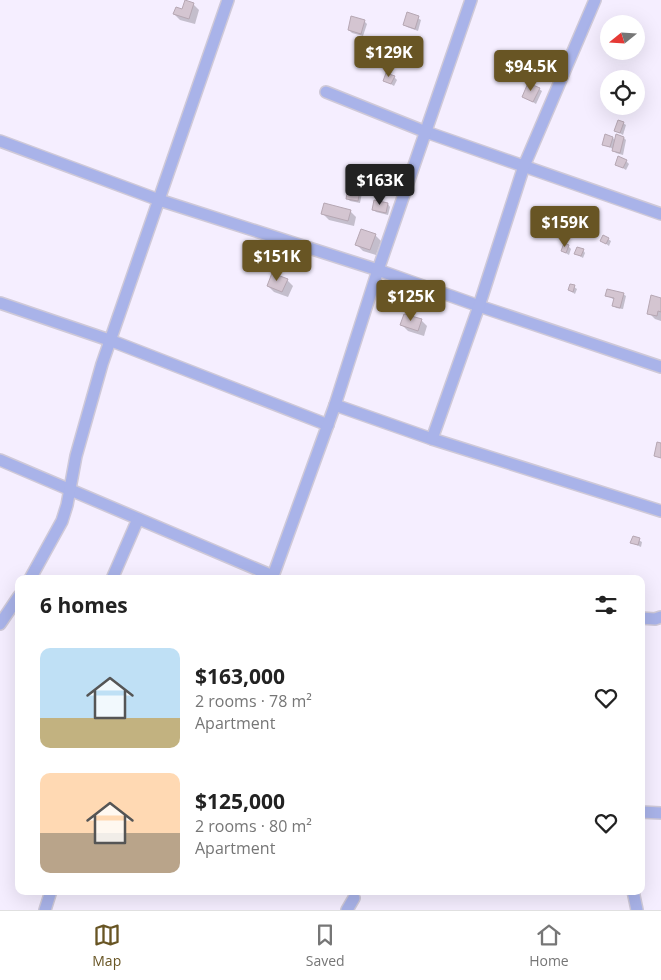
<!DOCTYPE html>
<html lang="en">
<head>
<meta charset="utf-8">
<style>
  :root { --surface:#fff; --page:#f6f6f6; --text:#222; --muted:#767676; --line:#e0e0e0; --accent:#685524 }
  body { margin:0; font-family:"Open Sans",sans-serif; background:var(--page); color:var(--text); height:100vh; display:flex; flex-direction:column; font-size:19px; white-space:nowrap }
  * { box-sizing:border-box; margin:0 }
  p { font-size:16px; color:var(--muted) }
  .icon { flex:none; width:28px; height:28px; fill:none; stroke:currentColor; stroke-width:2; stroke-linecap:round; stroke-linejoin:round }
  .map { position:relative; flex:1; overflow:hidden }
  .panel { position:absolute; left:15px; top:575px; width:630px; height:320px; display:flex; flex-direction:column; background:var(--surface); border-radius:10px; box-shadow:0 5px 20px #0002 }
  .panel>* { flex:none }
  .needle { width:32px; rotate:252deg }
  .controls { position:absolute; left:600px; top:15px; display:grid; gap:10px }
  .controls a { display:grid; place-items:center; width:45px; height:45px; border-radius:50%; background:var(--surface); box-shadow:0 5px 20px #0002; font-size:25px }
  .price { position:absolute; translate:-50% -42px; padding:0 11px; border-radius:5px; background:var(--accent); color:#fff; font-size:16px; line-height:32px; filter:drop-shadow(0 1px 2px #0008) }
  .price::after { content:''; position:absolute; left:50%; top:30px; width:15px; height:11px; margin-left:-8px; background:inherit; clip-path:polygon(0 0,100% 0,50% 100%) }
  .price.active { background:#222; color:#fff }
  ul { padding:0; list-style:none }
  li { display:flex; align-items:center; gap:15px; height:125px; padding:0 25px }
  li span { display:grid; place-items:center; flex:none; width:140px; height:100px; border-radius:10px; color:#555 }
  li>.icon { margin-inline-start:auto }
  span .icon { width:60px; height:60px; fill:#fffc; stroke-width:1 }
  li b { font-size:21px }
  h2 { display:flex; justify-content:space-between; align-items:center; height:60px; padding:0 25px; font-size:21px }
  .tabs { display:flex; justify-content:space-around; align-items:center; height:70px; border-top:1px solid var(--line); background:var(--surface); font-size:14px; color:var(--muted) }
  .tabs a { display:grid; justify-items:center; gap:2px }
  .tabs .active { color:var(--accent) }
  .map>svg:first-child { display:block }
  .shadow { fill:#0003 }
  .building { fill:#d4c5d1; stroke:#b6a7b3 }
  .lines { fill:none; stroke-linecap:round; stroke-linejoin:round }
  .street-casing { stroke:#cfc9d8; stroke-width:14 }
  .street { stroke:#a9b3e9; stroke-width:11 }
</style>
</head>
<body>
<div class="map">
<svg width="661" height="910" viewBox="0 0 661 910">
  <rect width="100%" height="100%" fill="#f5eeff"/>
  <!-- shadow -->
  <g class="shadow">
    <path d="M193 4 199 10 195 24 180 20 174 14Z"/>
    <path d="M408 13 421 20 418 31 407 27 404 24Z"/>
    <path d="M364 21 367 24 363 36 352 33 349 30Z"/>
    <path d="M394 77 397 80 394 86 384 80Z"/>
    <path d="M539 89 542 91 536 104 523 96Z"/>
    <path d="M623 123 626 125 623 135 616 131Z"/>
    <path d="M613 138 615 140 624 138 626 140 623 155 616 153 613 149 603 144Z"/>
    <path d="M626 161 629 164 626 170 616 164Z"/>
    <path d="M359 191 362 193 360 203 350 201 348 199Z"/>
    <path d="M388 204 390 207 388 215 376 212 374 210Z"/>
    <path d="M350 211 356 217 354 226 329 220 323 214Z"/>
    <path d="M375 235 381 241 376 255 363 251 357 245Z"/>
    <path d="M608 239 611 241 609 246 602 241Z"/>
    <path d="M568 246 571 249 569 255 562 251Z"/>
    <path d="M583 250 585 253 583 258 576 254Z"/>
    <path d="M287 280 293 286 288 297 274 292 268 286Z"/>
    <path d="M574 287 577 289 575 294 569 290Z"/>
    <path d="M623 294 626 296 623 309 616 308 614 305 615 300 607 296Z"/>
    <path d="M661 299V321L655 319 649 313Z"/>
    <path d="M421 320 427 326 424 336 408 331 402 325Z"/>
    <path d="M633 537 642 542 641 547 632 543Z"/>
  </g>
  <!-- building -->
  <g class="building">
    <path d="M185 0 194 3 189 19 173 14 176 7 182 9Z"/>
    <path d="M407 12 419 16 415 29 403 25Z"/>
    <path d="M351 16 365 20 361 34 348 30Z"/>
    <path d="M386 73 395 76 391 84 383 81Z"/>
    <path d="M528 83 540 88 533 102 522 97Z"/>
    <path d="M609 87V103L603 100Z"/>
    <path d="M618 120 624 122 620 133 614 131Z"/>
    <path d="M605 134 613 137 610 147 602 145Z"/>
    <path d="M616 134 624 137 620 153 612 151Z"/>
    <path d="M618 156 627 160 623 168 615 165Z"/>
    <path d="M348 188 360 190 358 201 346 199Z"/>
    <path d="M374 200 388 203 386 213 372 210Z"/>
    <path d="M324 203 351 210 348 221 321 214Z"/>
    <path d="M361 229 376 234 370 250 355 245Z"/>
    <path d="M603 235 609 238 606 244 600 241Z"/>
    <path d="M564 243 569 245 566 253 561 251Z"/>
    <path d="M577 247 584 249 581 256 574 254Z"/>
    <path d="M272 273 288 279 282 292 267 286Z"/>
    <path d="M570 284 575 285 573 292 568 290Z"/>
    <path d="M607 289 624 293 620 308 612 306 614 298 605 296Z"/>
    <path d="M651 295 661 298V312L658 311 657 316 647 314Z"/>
    <path d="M404 314 422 319 418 331 400 325Z"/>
    <path d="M657 442 661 443V458L654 456Z"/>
    <path d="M633 536 640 538 638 545 630 543Z"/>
  </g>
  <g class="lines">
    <!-- street casing -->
    <g class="street-casing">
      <g id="street">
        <path d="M326 92 426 132 661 214"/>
        <path d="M0 141 159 200 378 270 479 306 661 367"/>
        <path d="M0 303 112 341 328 425"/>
        <path d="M335 405 432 439 661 511"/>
        <path d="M432 439 479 306 524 166 595 0"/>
        <path d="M0 460 273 576 335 405 378 270 471 0"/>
        <path d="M30 579 62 521 67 505 76 456 102 364 228 0"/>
        <path d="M112 579 138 519"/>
        <path d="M641 618 655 619 661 617"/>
        <path d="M0 624 19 596"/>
        <path d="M641 812 661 813"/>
        <path d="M633 891 637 910"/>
        <path d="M45 910 51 891"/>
        <path d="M347 910 354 898"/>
      </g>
    </g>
    <!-- street -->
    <use href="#street" class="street"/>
  </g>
</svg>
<div class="controls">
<a><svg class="needle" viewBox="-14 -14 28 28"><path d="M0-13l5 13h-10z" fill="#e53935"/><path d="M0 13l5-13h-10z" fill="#767676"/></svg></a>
<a><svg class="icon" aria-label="locate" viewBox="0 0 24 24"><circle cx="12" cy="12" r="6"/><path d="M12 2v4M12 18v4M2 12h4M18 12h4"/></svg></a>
</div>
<b class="price" style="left:389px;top:78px">$129K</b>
<b class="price" style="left:531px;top:92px">$94.5K</b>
<b class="price active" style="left:380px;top:206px">$163K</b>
<b class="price" style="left:565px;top:248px">$159K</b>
<b class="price" style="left:277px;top:282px">$151K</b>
<b class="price" style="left:411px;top:322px">$125K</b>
<section class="panel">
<h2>6 homes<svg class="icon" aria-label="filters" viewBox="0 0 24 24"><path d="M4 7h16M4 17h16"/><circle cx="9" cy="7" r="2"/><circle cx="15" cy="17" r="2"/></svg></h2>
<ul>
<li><span style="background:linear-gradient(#bfe0f5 70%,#c2b280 0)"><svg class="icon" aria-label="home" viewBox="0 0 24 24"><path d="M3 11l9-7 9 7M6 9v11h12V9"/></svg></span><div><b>$163,000</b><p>2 rooms · 78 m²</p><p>Apartment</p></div><svg class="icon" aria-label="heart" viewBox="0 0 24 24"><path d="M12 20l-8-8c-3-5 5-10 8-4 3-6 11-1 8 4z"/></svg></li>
<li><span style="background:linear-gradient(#ffd9b3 60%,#b9a48a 0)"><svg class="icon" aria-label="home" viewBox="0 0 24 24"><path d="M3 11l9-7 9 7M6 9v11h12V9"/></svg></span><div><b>$125,000</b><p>2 rooms · 80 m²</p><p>Apartment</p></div><svg class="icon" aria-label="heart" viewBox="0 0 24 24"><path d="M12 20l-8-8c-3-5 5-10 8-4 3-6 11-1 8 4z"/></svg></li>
</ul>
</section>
</div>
<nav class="tabs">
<a class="active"><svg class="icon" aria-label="map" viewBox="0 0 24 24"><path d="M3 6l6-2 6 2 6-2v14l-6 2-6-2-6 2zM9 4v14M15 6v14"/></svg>Map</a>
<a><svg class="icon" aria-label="saved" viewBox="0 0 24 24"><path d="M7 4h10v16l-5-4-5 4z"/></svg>Saved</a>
<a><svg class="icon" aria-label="home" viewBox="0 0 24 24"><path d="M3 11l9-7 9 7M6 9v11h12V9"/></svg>Home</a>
</nav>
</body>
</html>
